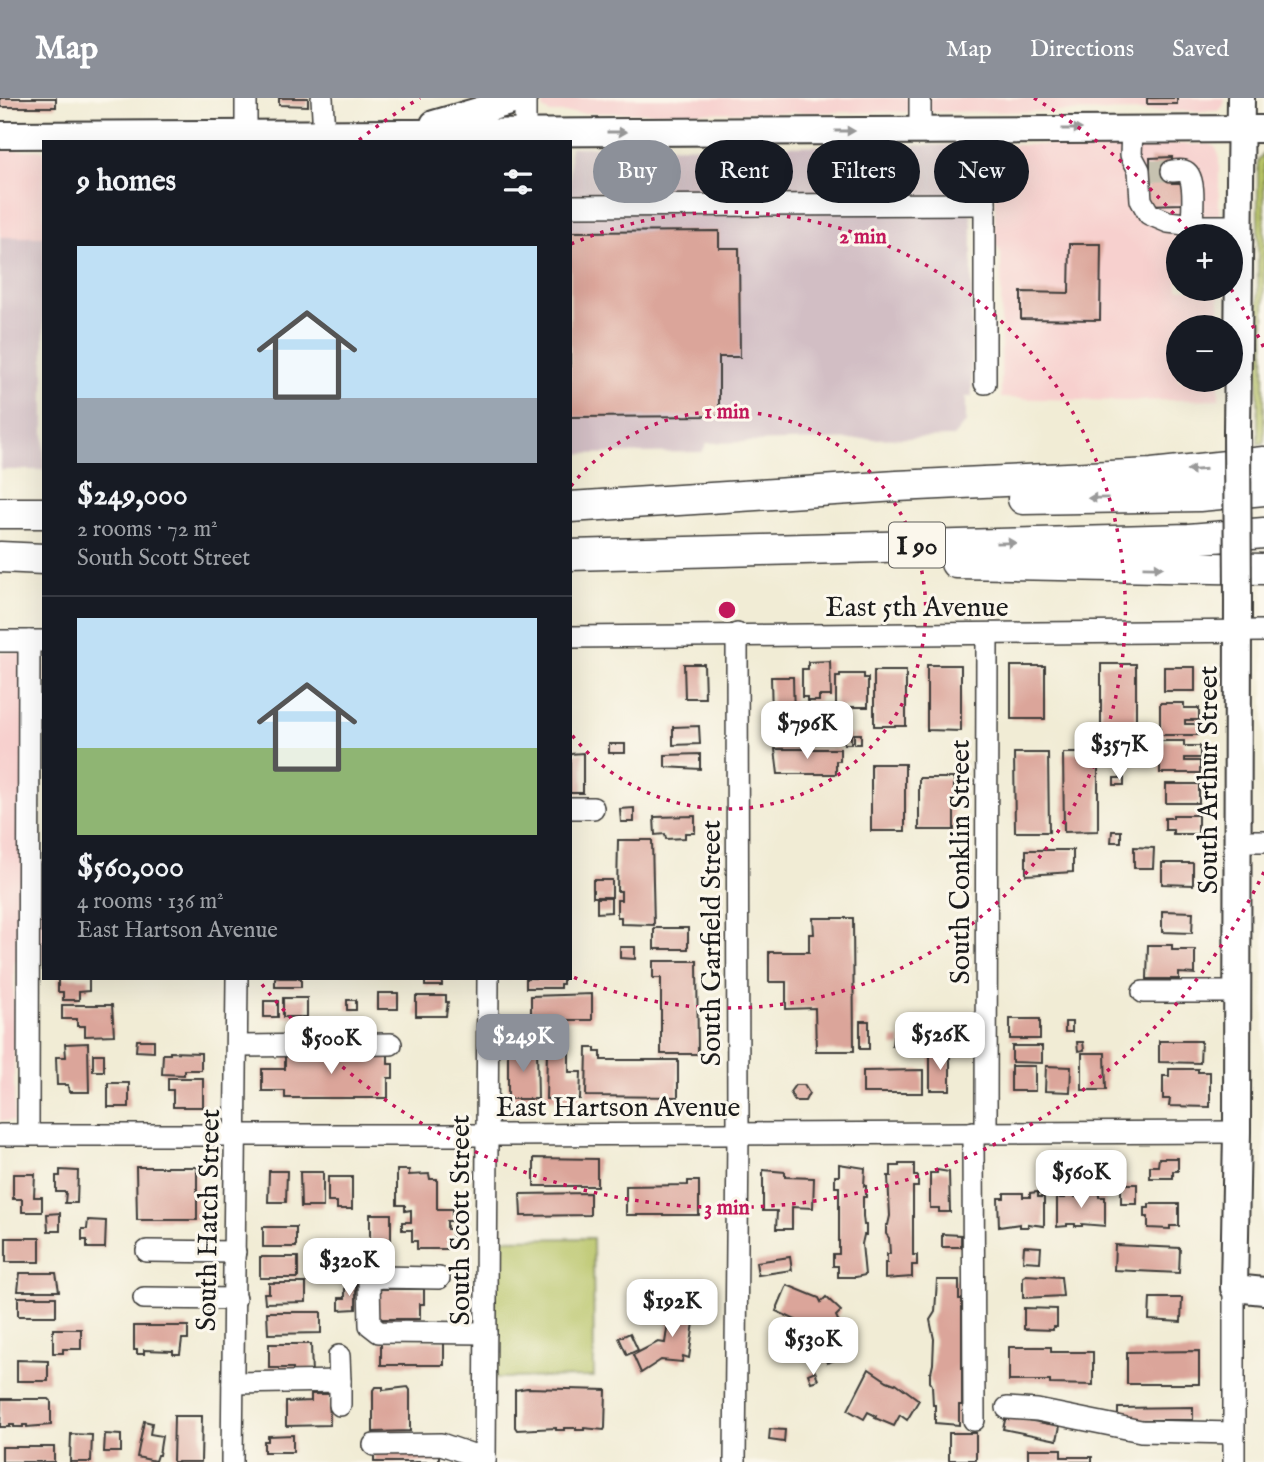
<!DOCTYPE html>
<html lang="en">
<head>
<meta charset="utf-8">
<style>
  :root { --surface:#171b24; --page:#242831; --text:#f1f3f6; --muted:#9ea1a6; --line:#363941; --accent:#8c9099 }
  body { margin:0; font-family:"IM FELL English",serif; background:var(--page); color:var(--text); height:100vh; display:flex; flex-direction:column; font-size:26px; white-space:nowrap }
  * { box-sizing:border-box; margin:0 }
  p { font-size:23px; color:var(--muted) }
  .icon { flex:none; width:38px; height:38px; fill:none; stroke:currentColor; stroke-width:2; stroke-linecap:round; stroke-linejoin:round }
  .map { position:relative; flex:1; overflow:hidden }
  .drawer { position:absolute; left:42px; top:42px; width:530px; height:840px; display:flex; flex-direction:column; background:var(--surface); border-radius:0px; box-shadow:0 7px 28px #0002 }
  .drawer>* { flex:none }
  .guide { position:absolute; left:593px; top:42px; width:565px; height:63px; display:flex; gap:14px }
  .tools { position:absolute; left:1166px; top:126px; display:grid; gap:14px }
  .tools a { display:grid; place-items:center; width:77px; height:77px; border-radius:50%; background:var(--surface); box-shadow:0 7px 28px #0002; font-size:35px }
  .price { position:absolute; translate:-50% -60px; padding:0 16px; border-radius:14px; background:#fff; color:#222; font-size:23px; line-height:46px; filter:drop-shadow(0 2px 4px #0008) }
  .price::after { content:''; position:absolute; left:50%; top:42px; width:21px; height:16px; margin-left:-10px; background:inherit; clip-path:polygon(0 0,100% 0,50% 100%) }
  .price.active { background:var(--accent); color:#fff }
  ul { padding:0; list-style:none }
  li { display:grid; align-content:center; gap:14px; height:371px; padding:0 35px }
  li+li { border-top:2px solid var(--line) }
  li span { display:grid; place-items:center; height:217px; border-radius:0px; color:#555 }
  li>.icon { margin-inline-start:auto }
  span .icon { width:126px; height:126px; fill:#fffc; stroke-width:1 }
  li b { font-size:30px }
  h2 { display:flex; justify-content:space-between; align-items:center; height:84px; padding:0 35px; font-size:30px }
  .pill { padding:0 24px; border-radius:32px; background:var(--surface); box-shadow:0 7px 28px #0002; font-size:24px; line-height:63px }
  .pill.active { background:var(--accent); color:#fff }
  header { display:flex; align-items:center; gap:42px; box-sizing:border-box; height:98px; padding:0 35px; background:var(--accent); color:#fff }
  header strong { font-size:33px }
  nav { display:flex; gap:38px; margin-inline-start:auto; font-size:24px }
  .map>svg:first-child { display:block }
  .built { fill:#f7d0ce }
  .industrial { fill:#d2bec4 }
  .green { fill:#b6c264; stroke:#696f40; stroke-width:2 }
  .building { fill:#dba59a }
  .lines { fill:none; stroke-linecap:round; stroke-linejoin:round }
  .minor-tunnel { stroke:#c6c2b0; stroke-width:21; stroke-dasharray:21 10; stroke-linecap:butt }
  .minor-casing { stroke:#3c3b38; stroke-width:24 }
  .major-casing { stroke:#3c3b38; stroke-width:30 }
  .highway-casing { stroke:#3c3b38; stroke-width:33 }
  .minor { stroke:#fff; stroke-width:21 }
  .major { stroke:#fff; stroke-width:26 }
  .highway { stroke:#fff; stroke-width:30 }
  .major-bridge-casing { stroke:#3c3b38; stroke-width:30; stroke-linecap:butt }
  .major-bridge { stroke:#fff; stroke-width:26 }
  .oneway { fill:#999 }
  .ring { fill:none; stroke:#c2185b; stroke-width:3.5; stroke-dasharray:3.5 7 }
  .labels { text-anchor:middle; stroke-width:6; stroke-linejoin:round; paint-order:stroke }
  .shield { fill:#fbf7ec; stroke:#5f5e5a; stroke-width:2 }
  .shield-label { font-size:26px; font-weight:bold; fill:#1c1c1c }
  .street-label { font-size:28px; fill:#1c1c1c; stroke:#fbf7ec }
  .centre { fill:#c2185b; stroke:#fbf7ec; stroke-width:3.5 }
  .ring-label { font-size:21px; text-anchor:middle; font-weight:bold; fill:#c2185b; stroke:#fbf7ec; stroke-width:6; stroke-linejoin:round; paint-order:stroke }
</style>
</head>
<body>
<header>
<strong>Map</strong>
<nav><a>Map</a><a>Directions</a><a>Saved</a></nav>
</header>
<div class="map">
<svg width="1264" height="1364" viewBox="0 0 1264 1364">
  <rect width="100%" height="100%" fill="#fbf7ec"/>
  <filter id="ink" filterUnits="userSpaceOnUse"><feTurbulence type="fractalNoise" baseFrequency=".0143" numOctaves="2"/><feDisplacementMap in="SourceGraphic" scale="14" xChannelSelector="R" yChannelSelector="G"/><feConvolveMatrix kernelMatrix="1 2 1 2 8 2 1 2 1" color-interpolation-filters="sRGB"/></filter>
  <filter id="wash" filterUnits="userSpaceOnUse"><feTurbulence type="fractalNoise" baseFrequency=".00686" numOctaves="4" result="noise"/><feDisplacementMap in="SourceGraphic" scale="28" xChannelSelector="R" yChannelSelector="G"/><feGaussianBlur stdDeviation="1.57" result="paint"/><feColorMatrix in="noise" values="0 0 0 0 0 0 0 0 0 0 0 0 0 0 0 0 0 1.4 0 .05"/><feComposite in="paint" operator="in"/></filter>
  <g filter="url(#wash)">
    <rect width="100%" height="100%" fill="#f1ecd5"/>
    <!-- built -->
    <g class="built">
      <path d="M548 0H1224V7L1219 13 550 15 543 11 544 2Z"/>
      <path d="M1210 46 1216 50 1219 57V138H1178V191H1219V229H1178V282H1219V301L1125 303 1001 300V154L995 146V47Z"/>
      <rect x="0" y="52" width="44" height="87"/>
      <path d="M0 554H44V636H38V786H44V863H14V1023H0Z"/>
    </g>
    <!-- industrial -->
    <g class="industrial">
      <path d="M957 47V53L962 57 968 68V101L972 126V299H966V324L953 339 707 345 702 354 571 356 570 49Z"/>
      <rect x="0" y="139" width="44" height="233"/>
    </g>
    <!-- green -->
    <g class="green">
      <path d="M1264 55V345L1258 346V62Z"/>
      <path d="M593 1140 594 1279 495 1280 494 1141Z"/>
    </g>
    <g id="blocks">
      <!-- building -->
      <g class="building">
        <rect x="0" y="0" width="56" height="9"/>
        <path d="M279 0H308V8L279 7Z"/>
        <rect x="1147" y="0" width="30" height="6"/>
        <path d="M1172 59V85H1182V106L1147 107V86H1151L1150 60Z"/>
        <path d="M719 133V150H739L740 259H719V318L570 319V134Z"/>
        <path d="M1070 146H1101L1100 222 1021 221V194L1069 195Z"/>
        <path d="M830 563 831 598H819V603H807V599H802V571H808V564Z"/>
        <path d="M684 566H704L705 600H685Z"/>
        <rect x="1101" y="566" width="35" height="66"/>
        <path d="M927 567H961V633L927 632Z"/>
        <rect x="1011" y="568" width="34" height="53"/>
        <rect x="1164" y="569" width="31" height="24"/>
        <rect x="874" y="573" width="32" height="55"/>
        <path d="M840 576H864V580H868V609H836V579H840Z"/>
        <path d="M771 579H793L794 619H772Z"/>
        <path d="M1160 605H1184V610H1199V622H1185V626H1199V637H1160Z"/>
        <rect x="774" y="622" width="9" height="8"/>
        <path d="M803 623H819V641L803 642Z"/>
        <path d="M699 628 700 646 673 647V629Z"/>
        <rect x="772" y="632" width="21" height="13"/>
        <path d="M844 636 851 637V646H844Z"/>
        <rect x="854" y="636" width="7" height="10"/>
        <path d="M1160 643H1184V648H1200V660H1185V663H1200V675H1160Z"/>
        <rect x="609" y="646" width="16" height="9"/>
        <path d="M775 651H840V663H836V676H778Z"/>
        <path d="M583 655V695H570V656Z"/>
        <path d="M1014 655H1048L1049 734H1015Z"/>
        <path d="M1063 655H1098V733L1064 734Z"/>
        <path d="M700 656V671L665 669V657Z"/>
        <rect x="871" y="666" width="34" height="67"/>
        <rect x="919" y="680" width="35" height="52"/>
        <rect x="1114" y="680" width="10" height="7"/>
        <rect x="1166" y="686" width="33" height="19"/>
        <path d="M634 710V724H621L620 711Z"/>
        <path d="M1173 717H1198V736H1173V732H1165V720H1173Z"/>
        <path d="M695 718V735H685V740L666 741 665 736 655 737 654 719Z"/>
        <path d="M1112 733H1121V744H1111Z"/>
        <path d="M618 742H652L654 827 621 826V819H617V802H621V793H617Z"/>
        <path d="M1134 749 1154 750 1153 770H1134Z"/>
        <path d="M1026 752H1073V774L1026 777Z"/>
        <path d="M1162 765H1193V787L1162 786Z"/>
        <rect x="593" y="782" width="19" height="17"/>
        <path d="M597 800H611V814L597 815Z"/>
        <path d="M1162 813 1193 814 1192 835 1162 834Z"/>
        <path d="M813 820H853L854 953H816L815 910 786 911V884H769V854H809V836H814Z"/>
        <rect x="654" y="830" width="34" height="21"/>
        <path d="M1148 847H1172V852H1195V876L1179 875V881H1147Z"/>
        <path d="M620 849H635V861L620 860Z"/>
        <path d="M653 863H697L698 956H661V880H653Z"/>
        <path d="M58 880H89V893L79 894V902H63V894H58Z"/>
        <rect x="275" y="880" width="26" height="9"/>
        <rect x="425" y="880" width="17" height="8"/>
        <path d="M526 880H563V886H560V890H526Z"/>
        <rect x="378" y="895" width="20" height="16"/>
        <path d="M592 896V922H531V898Z"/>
        <path d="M416 898H446V904H448L446 918H416Z"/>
        <rect x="283" y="900" width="24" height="19"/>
        <rect x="347" y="902" width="9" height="10"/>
        <rect x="264" y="903" width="14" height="16"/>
        <path d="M62 907H112L114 937 85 938V928H77V921H62Z"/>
        <rect x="1010" y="921" width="30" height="20"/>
        <rect x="860" y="923" width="9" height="28"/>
        <rect x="1065" y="924" width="7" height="10"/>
        <path d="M893 940 900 941V949L892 948Z"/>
        <path d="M137 942H154V954L136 953Z"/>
        <path d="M1159 943H1201L1200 965 1159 964Z"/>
        <path d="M1077 944H1083L1084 952 1078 953Z"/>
        <path d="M88 945 89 994H69L68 987H57L56 959H66L65 946Z"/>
        <path d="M1012 948H1042V965L1012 964Z"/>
        <path d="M508 950H537L538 1001H508Z"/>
        <path d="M587 950H595V954H601V962H678V999L586 998Z"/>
        <path d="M547 951H569V974H581L580 1001H546Z"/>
        <path d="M943 953H950V992H930V957H943Z"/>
        <path d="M170 954 201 955V972H184V977L162 976 163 956H170Z"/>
        <path d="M1082 955H1105L1106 992H1082Z"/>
        <rect x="93" y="956" width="11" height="17"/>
        <path d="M285 956H388V966H393V980H388V1000H285V993H262V971H285Z"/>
        <rect x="1011" y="968" width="24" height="25"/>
        <path d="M1046 968 1071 969 1070 994 1045 993Z"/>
        <path d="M1169 971H1198V974H1210V1009L1169 1008 1170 1001H1163V978H1169Z"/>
        <path d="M923 972V995H863V973Z"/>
        <path d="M168 980H203V1009H173V992H168Z"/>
        <rect x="108" y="985" width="21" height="24"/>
        <path d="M795 987H804L809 995 805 1003H795L790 994Z"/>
        <path d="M534 1060 597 1061V1088H534Z"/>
        <path d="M1159 1060H1178V1073H1173V1080H1150V1068H1158Z"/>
        <path d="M839 1066 865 1070 864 1088H866V1099H863V1118L864 1127H866V1137H864L862 1146 865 1177 856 1179H838V1168H833V1156H839V1089H835V1078H839Z"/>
        <path d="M899 1066H914V1078H918V1089H913V1157H917V1167H912V1179L885 1181V1165H887V1156H890L889 1140 886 1136V1127H888L890 1118 888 1078H891V1068H899Z"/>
        <path d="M136 1069H197V1122H137Z"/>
        <path d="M60 1072 78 1073 77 1105H65L66 1094H56V1078H60Z"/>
        <path d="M397 1072H409V1077L429 1076 430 1081H437V1111H452V1123H447V1131H452V1144H447V1151H417V1143H412V1132H402V1124H411V1112L405 1113V1107H397Z"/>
        <path d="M763 1072 785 1074V1079L814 1080 813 1110 792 1109V1131H776L777 1113H763Z"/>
        <path d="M937 1072 949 1074 950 1114H939V1110H930V1075H937Z"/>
        <path d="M269 1073H287L286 1104H268Z"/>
        <path d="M300 1074H323V1109H301Z"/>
        <path d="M13 1076H35L34 1099H42V1114H22V1101H13Z"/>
        <path d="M328 1079H352V1111H337V1104H328Z"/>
        <path d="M688 1083H699V1117H626V1088L688 1087Z"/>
        <rect x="1121" y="1086" width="16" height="20"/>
        <path d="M1038 1094V1099H1044V1128L1028 1126V1129H1020V1126L999 1129 998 1100H1004V1095H1023V1099H1030V1095Z"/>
        <path d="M1074 1094 1075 1099H1081V1094H1099V1099H1105V1128L1082 1126V1128H1075V1126H1067V1128L1057 1129V1100H1065V1095Z"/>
        <path d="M590 1095V1117L521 1118 520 1096Z"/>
        <path d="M1149 1106H1179V1128H1170V1131L1148 1130V1119H1145V1110H1149Z"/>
        <path d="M60 1115V1133H48L47 1116Z"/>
        <path d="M370 1116H391V1145H379V1142H370Z"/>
        <path d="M88 1122 106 1123 105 1150H87V1142H82V1131H87Z"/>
        <rect x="263" y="1129" width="33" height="20"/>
        <path d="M942 1136 961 1137V1149H942Z"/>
        <rect x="6" y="1140" width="34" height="24"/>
        <path d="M1115 1147 1180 1150 1179 1175 1114 1172Z"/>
        <path d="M1024 1148 1041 1149 1040 1164 1023 1163Z"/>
        <path d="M331 1153H354L355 1176 332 1177Z"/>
        <rect x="260" y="1159" width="38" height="21"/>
        <path d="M790 1159 792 1172 758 1177 756 1164Z"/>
        <path d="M20 1175H56L59 1193H18Z"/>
        <path d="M1026 1177 1061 1179 1063 1198 1023 1200V1179Z"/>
        <path d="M937 1182H959V1201H962V1307H959V1327L935 1325V1307H933L932 1287 930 1284V1275H931L933 1266 934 1241 930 1222 935 1214Z"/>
        <path d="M269 1185H306V1204L265 1205 264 1195H269Z"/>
        <path d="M345 1185H356V1211L339 1212V1200H345Z"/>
        <path d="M787 1187 819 1200 821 1204 826 1199 841 1213 836 1218 853 1255 827 1265 818 1244 798 1223 776 1213Z"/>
        <path d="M376 1191H424V1206H420V1221H376Z"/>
        <rect x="18" y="1199" width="38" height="19"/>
        <path d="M1150 1200H1182L1181 1224 1149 1222Z"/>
        <path d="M682 1201 697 1203 689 1260 683 1258 682 1264 661 1262 641 1275 633 1257 658 1244 665 1245 670 1211 681 1212Z"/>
        <path d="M1024 1210 1057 1211V1229H1053V1232L1024 1231Z"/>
        <path d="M267 1214H321V1235L268 1236Z"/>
        <path d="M134 1228H188V1241H182L180 1256H173V1253L144 1252V1256H137V1252H134Z"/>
        <path d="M53 1231H81V1251H63V1255H53Z"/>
        <path d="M630 1235 638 1252 627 1257 619 1240Z"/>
        <rect x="381" y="1243" width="63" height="24"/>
        <path d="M269 1246H311L312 1278H293V1270H269Z"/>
        <path d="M1009 1249H1051V1254H1093V1287L1050 1286V1283H1009Z"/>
        <path d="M1199 1253V1286H1127V1254Z"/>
        <path d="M17 1262 48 1263V1283H17Z"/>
        <path d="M869 1271 887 1283 895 1286 896 1285 919 1302 907 1322 900 1317 894 1328 875 1320 876 1318 868 1314 864 1321 848 1312Z"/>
        <path d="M815 1273 818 1282 811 1284 808 1276Z"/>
        <path d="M375 1289H383V1292L408 1289 410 1292V1333L373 1334V1292Z"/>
        <path d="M527 1290 606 1292 605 1330 604 1332 584 1330V1332H576V1330H564V1332H556V1330L517 1332 515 1329V1292Z"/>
        <path d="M311 1296H329L330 1327 286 1328V1304L311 1303Z"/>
        <path d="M1 1301H49L51 1303V1327L27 1329V1327H23V1329H14V1327H10V1329H0Z"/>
        <path d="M1193 1309V1322H1118V1310Z"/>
        <path d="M174 1318H202L201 1364H173Z"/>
        <path d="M1006 1318 1060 1328 1057 1342 1003 1331Z"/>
        <path d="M144 1323 152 1325 150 1336 162 1338 159 1357H157L155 1363 137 1359Z"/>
        <path d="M770 1331 785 1332 784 1344 769 1342Z"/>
        <rect x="949" y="1335" width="27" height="27"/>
        <path d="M71 1336 92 1337 91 1364H70Z"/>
        <path d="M105 1336 121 1337V1354H104Z"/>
        <path d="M293 1337V1354H264V1343H268V1338Z"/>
        <rect x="2" y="1349" width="52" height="15"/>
        <path d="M1028 1351H1061V1359H1092V1364H1028Z"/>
        <path d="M439 1352V1364H374V1354Z"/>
      </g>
    </g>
  </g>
  <g filter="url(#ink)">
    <use href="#blocks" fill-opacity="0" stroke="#3c3b38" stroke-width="2"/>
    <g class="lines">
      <!-- minor-tunnel -->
      <path class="minor-tunnel" d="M1151 73H1172"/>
      <!-- minor casing -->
      <g class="minor-casing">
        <g id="minor">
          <path d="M246 0V36"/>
          <path d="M322 0 324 36 333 44"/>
          <path d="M525 0V34"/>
          <path d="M1132 31 1131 57 1139 72 1141 102 1149 116 1168 124 1202 128H1239"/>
          <path d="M920 32V0"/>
          <path d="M985 32V285"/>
          <path d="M739 33 741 107"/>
          <path d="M1172 73C1176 73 1180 72 1184 73 1197 77 1192 115 1192 127"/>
          <path d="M570 108 985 106"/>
          <path d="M570 539 1264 533"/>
          <path d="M0 543H43"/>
          <path d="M570 710H593"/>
          <path d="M1238 743H1264"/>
          <path d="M1143 894H1238"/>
          <path d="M237 948 391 946"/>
          <path d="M973 1034 974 1322"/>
          <path d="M986 1034 987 536"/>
          <path d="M0 1037H488L1237 1034"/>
          <path d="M28 1037 29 543"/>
          <path d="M147 1153 235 1154"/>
          <path d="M439 1180 378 1179 369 1185 370 1227 379 1234 486 1235"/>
          <path d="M1234 1190V1364"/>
          <path d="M144 1200 235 1201"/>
          <path d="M339 1258 340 1283"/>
          <path d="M233 1285 340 1283V1307"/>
          <path d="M1007 1310 1037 1312 1141 1333 1234 1335"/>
          <path d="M374 1347 441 1346 485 1361"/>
          <path d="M232 1364 237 880"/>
          <path d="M485 1364 488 880"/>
          <path d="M735 1364 738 1036 737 536"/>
        </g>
      </g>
      <!-- major casing -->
      <g class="major-casing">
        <g id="major">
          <path d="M434 26 523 0"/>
          <path d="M0 37 1264 31"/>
          <path d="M1237 334 1241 0"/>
          <path d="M1238 503 1237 1034 1234 1190 1264 1193"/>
        </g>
      </g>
      <!-- highway casing -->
      <g class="highway-casing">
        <g id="highway">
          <path d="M1023 401 1199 398 1264 392"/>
          <path d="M570 409 897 388 1152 376 1264 364"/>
          <path d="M0 415H44"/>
          <path d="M570 457 1189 441 1264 435"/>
          <path d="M0 459 44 461"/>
          <path d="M956 465 1264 471"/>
        </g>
      </g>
      <!-- minor -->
      <use href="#minor" class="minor"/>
      <!-- major -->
      <use href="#major" class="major"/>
      <!-- highway -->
      <use href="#highway" class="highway"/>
      <!-- major-bridge casing -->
      <g class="major-bridge-casing">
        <path id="major-bridge" d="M1237 334 1238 503"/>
      </g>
      <!-- major-bridge -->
      <use href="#major-bridge" class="major-bridge"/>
    </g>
    <!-- one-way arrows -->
    <defs><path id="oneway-solid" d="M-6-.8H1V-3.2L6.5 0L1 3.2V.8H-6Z" transform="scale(1.75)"/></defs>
    <g class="oneway">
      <use href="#oneway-solid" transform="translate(1072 31)"/>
      <use href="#oneway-solid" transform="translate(845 33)"/>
      <use href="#oneway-solid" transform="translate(617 34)"/>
      <use href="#oneway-solid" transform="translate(1196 372) rotate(176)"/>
      <use href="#oneway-solid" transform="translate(1098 400) rotate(179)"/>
      <use href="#oneway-solid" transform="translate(1006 445) rotate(-1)"/>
      <use href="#oneway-solid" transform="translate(1153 469) rotate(1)"/>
    </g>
  </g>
  <!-- distance rings -->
  <g class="ring">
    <path d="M571 388A199 199 0 1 1 571 636"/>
    <path d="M571 146A398 398 0 1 1 571 878"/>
    <path d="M1264 774A597 597 0 0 1 260 884M359 42A597 597 0 0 1 420 0M1034 0A597 597 0 0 1 1191 136M1231 191A597 597 0 0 1 1264 250"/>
  </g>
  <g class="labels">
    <!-- shield labels -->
    <rect class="shield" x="889" y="424.5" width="56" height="45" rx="5"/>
    <g class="shield-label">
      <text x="917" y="456">I 90</text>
    </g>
    <!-- street labels -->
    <g class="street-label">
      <text x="917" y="518">East 5th Avenue</text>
      <text transform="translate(1207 682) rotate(-90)" y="10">South Arthur Street</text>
      <text transform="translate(959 764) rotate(-90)" y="10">South Conklin Street</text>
      <text transform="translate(710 845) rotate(-90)" y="10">South Garfield Street</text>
      <text x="618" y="1018">East Hartson Avenue</text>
      <text transform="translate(207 1122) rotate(-89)" y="10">South Hatch Street</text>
      <text transform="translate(459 1122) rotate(-90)" y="10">South Scott Street</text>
    </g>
  </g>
  <circle cx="727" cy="512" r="10" class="centre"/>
  <g class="ring-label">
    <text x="863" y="145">2 min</text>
    <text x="727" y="320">1 min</text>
    <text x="727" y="1116">3 min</text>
  </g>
</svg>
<div class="tools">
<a>+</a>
<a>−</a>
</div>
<b class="price" style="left:807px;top:663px">$796K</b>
<b class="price" style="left:1119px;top:684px">$357K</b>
<b class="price" style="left:940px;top:974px">$526K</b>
<b class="price active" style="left:523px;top:976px">$249K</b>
<b class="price" style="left:331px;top:978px">$500K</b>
<b class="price" style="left:1081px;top:1112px">$560K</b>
<b class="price" style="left:349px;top:1200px">$320K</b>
<b class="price" style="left:672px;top:1241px">$192K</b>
<b class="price" style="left:813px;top:1279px">$530K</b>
<div class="guide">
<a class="pill active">Buy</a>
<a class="pill">Rent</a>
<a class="pill">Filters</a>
<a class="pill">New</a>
</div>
<section class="drawer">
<h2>9 homes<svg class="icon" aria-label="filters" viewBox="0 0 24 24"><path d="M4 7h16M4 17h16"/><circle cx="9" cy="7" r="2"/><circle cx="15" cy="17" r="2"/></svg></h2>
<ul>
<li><span style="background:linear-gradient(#bfe0f5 70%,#9aa5b1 0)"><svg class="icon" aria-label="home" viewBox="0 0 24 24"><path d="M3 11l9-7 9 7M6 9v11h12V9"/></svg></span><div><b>$249,000</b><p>2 rooms · 72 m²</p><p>South Scott Street</p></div></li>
<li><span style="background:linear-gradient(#bfe0f5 60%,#8fb573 0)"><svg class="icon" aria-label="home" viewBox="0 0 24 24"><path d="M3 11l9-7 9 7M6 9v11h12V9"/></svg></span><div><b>$560,000</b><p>4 rooms · 136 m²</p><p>East Hartson Avenue</p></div></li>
</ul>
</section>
</div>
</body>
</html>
